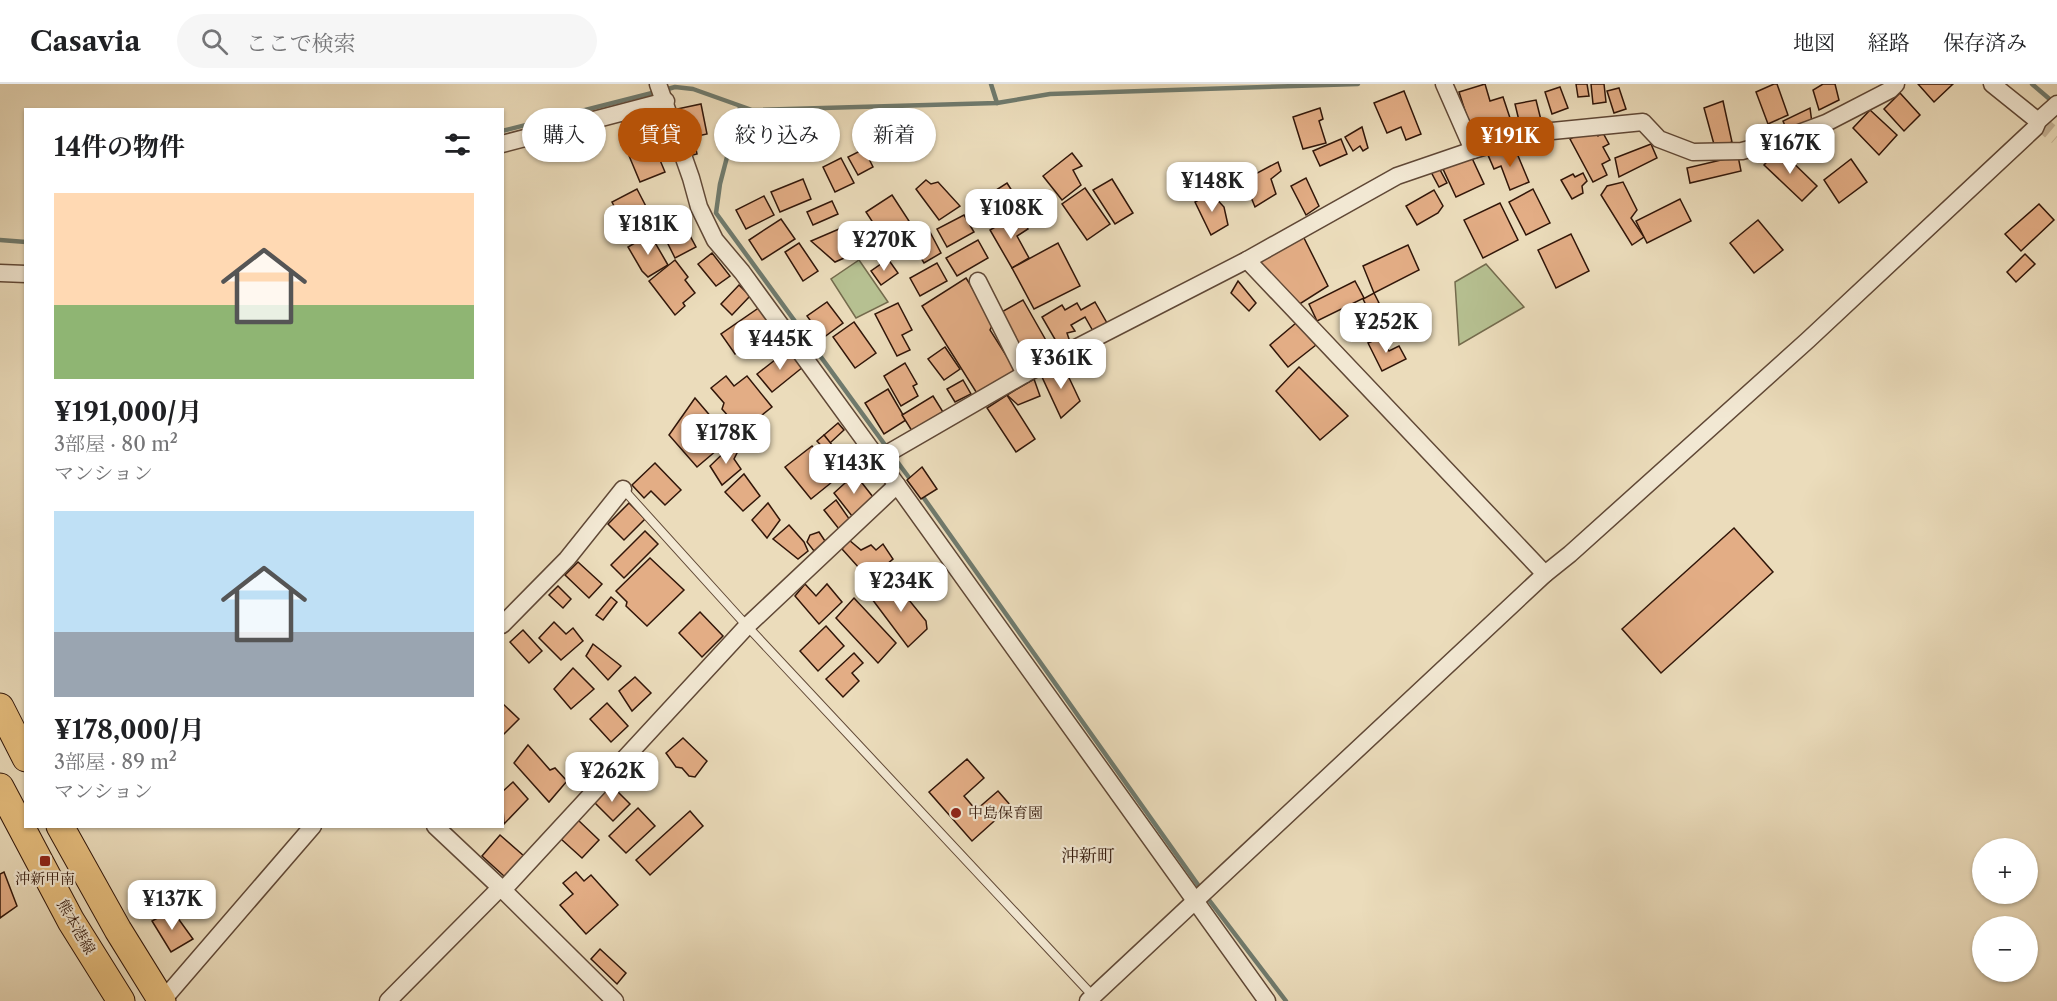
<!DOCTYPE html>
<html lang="ja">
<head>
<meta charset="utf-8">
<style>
  :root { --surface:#fff; --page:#f6f6f6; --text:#202124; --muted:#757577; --line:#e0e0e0; --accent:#b45309 }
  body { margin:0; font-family:"Libre Caslon Text","Noto Serif JP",serif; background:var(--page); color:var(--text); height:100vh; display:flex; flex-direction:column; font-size:22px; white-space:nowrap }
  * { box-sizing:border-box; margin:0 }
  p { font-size:20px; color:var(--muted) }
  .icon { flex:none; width:33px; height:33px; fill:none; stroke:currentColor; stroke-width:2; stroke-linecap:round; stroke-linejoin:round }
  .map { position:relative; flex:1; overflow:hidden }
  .details { position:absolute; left:24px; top:24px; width:480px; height:720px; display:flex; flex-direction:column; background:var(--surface); border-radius:0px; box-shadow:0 2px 4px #0004 }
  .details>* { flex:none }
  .banner { position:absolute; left:522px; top:24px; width:570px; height:54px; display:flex; gap:12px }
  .tools { position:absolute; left:1972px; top:754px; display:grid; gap:12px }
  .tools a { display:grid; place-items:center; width:66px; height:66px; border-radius:50%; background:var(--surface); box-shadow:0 2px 4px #0004; font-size:30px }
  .price { position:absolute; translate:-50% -51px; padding:0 14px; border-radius:12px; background:#fff; color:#222; font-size:20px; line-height:39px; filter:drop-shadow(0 2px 3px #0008) }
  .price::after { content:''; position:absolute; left:50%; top:36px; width:18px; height:14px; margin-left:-9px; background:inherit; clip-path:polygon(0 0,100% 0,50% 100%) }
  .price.selected { background:var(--accent); color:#fff }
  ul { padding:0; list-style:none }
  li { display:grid; align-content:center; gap:12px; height:318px; padding:0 30px }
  li span { display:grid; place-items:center; height:186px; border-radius:0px; color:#555 }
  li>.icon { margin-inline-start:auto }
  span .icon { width:108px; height:108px; fill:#fffc; stroke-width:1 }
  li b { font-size:26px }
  h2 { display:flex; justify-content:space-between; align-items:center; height:72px; padding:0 30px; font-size:26px }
  .chip { padding:0 21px; border-radius:27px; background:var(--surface); box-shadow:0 2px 4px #0004; font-size:21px; line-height:54px }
  .chip.selected { background:var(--accent); color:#fff }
  header { display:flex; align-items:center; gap:36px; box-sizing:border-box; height:84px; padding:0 30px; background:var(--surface); border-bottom:2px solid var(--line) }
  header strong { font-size:28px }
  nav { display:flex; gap:33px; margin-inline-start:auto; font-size:21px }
  .search { width:420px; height:54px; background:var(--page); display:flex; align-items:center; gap:15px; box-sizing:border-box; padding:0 21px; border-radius:33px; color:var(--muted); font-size:22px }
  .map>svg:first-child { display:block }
  .green { fill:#b6c091; stroke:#746b4d; stroke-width:1.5 }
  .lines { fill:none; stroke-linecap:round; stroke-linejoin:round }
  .stream { stroke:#6f7a6d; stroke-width:4.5 }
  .building { fill:#e3ad85; stroke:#311609; stroke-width:1.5 }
  .street-tunnel { stroke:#c6b497; stroke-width:16; stroke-dasharray:16 8; stroke-linecap:butt }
  .lane-casing { stroke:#604836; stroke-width:10 }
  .street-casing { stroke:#604836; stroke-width:19 }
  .primary-casing { stroke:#311609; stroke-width:29 }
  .lane { stroke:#f2e8d3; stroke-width:8 }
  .street { stroke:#f2e8d3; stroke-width:16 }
  .primary { stroke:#e6be7e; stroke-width:27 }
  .poi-dot { fill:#8f2418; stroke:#f2e8d3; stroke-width:2 }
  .labels { text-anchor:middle; stroke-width:4.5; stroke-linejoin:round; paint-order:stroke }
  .poi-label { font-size:15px; fill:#311609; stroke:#f2e8d3; text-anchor:start }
  .street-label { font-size:15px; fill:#311609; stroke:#f2e8d3 }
  .quarter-label { font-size:18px; fill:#311609; stroke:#f2e8d3 }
</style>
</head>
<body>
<header>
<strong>Casavia</strong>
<div class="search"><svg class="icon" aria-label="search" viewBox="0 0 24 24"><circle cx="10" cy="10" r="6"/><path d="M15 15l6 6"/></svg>ここで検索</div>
<nav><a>地図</a><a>経路</a><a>保存済み</a></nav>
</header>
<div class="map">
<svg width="2057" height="917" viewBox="0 0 2057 917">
  <rect width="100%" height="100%" fill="#ebdcbb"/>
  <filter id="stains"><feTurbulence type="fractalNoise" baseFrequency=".00333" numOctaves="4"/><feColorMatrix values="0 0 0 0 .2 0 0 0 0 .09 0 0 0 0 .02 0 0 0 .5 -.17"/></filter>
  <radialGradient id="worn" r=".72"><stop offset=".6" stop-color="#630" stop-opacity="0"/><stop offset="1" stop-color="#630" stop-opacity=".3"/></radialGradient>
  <!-- green -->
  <g class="green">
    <path d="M859 176 888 218 856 234 831 195Z"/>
    <path d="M1486 180 1524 223 1459 261 1455 198Z"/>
  </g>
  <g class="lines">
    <!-- stream -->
    <g class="stream">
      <path d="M991 0 997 19"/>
      <path d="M2032 0 2053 18"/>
      <path d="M664 6 675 3 693 5 752 26 997 19 1050 10 1358 0"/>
      <path d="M740 23 720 100 716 129 888 365"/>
      <path d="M502 47 656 8"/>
      <path d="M0 156 26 158"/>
      <path d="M893 372 913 399"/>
      <path d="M921 410 1201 805"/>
      <path d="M1206 812 1286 917"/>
    </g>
  </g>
  <!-- building -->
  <g class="building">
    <path d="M1485 0 1490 17 1503 13 1514 46 1475 58 1459 8Z"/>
    <path d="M1576 0H1587L1589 12 1578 13Z"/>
    <path d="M1591 0H1604L1606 18 1593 20Z"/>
    <path d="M1774 0H1777L1788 31 1768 40 1756 8Z"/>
    <path d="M1823 0H1835L1839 16 1819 26 1813 6Z"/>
    <path d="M1918 0H1953L1934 18Z"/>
    <path d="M1560 3 1568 24 1552 30 1545 8Z"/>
    <path d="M1619 4 1626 25 1614 29 1607 7Z"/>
    <path d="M1404 7 1421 50 1406 56 1401 43 1387 49 1374 19Z"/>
    <path d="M1900 9 1920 31 1904 47 1884 25Z"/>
    <path d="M1536 16 1542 40 1521 45 1515 20Z"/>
    <path d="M1723 17 1732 58 1715 64 1704 24Z"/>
    <path d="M701 20 707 50 684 55 677 25Z"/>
    <path d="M1320 24 1323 35 1319 37 1326 59 1303 65 1293 33Z"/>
    <path d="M1810 24 1812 39 1788 49 1783 37Z"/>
    <path d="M1870 26 1897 51 1879 71 1853 44Z"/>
    <path d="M651 29 656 53 627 59 621 35Z"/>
    <path d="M1362 43 1368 64 1363 67 1360 62 1353 67 1345 53Z"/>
    <path d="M1595 45 1598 52 1603 49 1609 60 1603 63 1610 76 1602 80 1607 91 1593 98 1570 55 1582 48Z"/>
    <path d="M663 52 668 64 657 69 665 88 640 98 627 67Z"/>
    <path d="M1341 55 1347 70 1320 82 1313 67Z"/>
    <path d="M694 56 697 70 688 72 685 58Z"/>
    <path d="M1651 60 1657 74 1619 93 1615 74Z"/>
    <path d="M864 65 873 83 858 91 848 73Z"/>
    <path d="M1779 65 1817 102 1802 117 1764 81Z"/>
    <path d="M1516 67 1529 98 1510 106 1501 82 1494 85 1488 71Z"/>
    <path d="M1072 69 1082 82 1073 86 1081 101 1062 116 1043 92Z"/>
    <path d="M1471 72 1484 100 1456 113 1443 85Z"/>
    <path d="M1738 72 1741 87 1690 99 1687 84Z"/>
    <path d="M841 74 854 99 835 108 823 83Z"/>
    <path d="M1851 75 1867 98 1839 119 1824 96Z"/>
    <path d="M1278 78 1281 87 1271 95 1276 110 1255 123 1244 96Z"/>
    <path d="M1438 82 1447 99 1439 103 1430 86Z"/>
    <path d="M1583 89 1587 97 1582 102 1583 109 1572 115 1561 96 1573 90 1575 93Z"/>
    <path d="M1306 94 1319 122 1306 131 1291 102Z"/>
    <path d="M803 95 811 115 780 128 771 108Z"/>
    <path d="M1112 95 1133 129 1115 140 1093 106Z"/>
    <path d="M926 96 931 100 938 98 960 122 939 136 916 105Z"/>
    <path d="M1623 98 1637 126 1631 134 1644 153 1632 161 1601 111 1607 102Z"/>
    <path d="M1007 99 1014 110 984 126 979 117Z"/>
    <path d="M1085 104 1110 140 1087 156 1062 120Z"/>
    <path d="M637 105 653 136 628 149 612 118Z"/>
    <path d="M1533 105 1550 139 1526 151 1509 118Z"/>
    <path d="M1434 106 1443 122 1438 129 1417 141 1406 122Z"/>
    <path d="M1211 109 1224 123 1228 141 1211 151 1195 118Z"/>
    <path d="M892 111 909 137 883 154 866 128Z"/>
    <path d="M764 112 774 131 746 145 736 126Z"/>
    <path d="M1680 115 1691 137 1647 159 1636 137Z"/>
    <path d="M832 117 838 130 813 141 807 128Z"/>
    <path d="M1500 119 1518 156 1483 174 1464 136Z"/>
    <path d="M2039 120 2054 136 2021 167 2005 150Z"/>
    <path d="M1019 129 1028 145 1017 152 1029 174 1012 184 990 146Z"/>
    <path d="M964 131 974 148 947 163 937 145Z"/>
    <path d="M781 135 795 155 762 176 749 156Z"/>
    <path d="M1758 136 1783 166 1754 189 1730 159Z"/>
    <path d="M682 137 696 163 675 174 662 148Z"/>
    <path d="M839 145 851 171 835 178 811 157Z"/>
    <path d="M930 148 941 169 924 179 912 159Z"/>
    <path d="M650 150 668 181 648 193 642 187 628 163Z"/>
    <path d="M1302 150 1328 202 1298 221 1253 178Z"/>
    <path d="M1571 150 1589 187 1556 204 1538 166Z"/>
    <path d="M978 156 988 174 957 192 946 174Z"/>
    <path d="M799 159 818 187 803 197 785 168Z"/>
    <path d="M1058 159 1080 202 1034 225 1012 184Z"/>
    <path d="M1408 161 1419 186 1374 209 1363 182Z"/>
    <path d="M712 169 730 192 716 202 698 180Z"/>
    <path d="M2025 170 2035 180 2016 198 2007 188Z"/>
    <path d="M888 175 898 189 881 201 871 187Z"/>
    <path d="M675 176 688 193 685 196 695 209 683 219 685 222 675 231 649 197Z"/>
    <path d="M937 179 947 197 920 212 910 194Z"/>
    <path d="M966 194 994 238 990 246 1016 287 978 311 922 222Z"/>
    <path d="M1238 197 1256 219 1249 227 1231 209Z"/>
    <path d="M1355 197 1364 214 1317 237 1309 220Z"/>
    <path d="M739 201 750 212 732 231 721 220Z"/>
    <path d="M1374 209 1379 219 1368 225 1363 215Z"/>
    <path d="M1023 216 1052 267 1027 281 998 230Z"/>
    <path d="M827 218 843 239 823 254 807 232Z"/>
    <path d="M1095 218 1107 239 1093 247 1085 233 1071 241 1075 247 1067 249 1070 258 1060 264 1042 233 1062 221 1065 226 1077 219 1081 226Z"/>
    <path d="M898 219 912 246 902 251 910 266 897 272 875 230Z"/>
    <path d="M760 223 774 243 735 270 721 250Z"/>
    <path d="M854 238 876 269 855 284 833 253Z"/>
    <path d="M1296 239 1316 261 1288 283 1270 261Z"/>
    <path d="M1382 253 1389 267 1399 262 1406 275 1382 287 1368 259Z"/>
    <path d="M945 263 960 285 944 296 928 275Z"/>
    <path d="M789 265 803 283 772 308 757 290Z"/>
    <path d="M905 279 917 300 913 302 918 312 901 322 884 292Z"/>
    <path d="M1063 281 1080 317 1061 334 1042 293Z"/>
    <path d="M1299 283 1348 332 1320 356 1276 307Z"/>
    <path d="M726 292 734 302 747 292 772 323 737 351 725 337 729 333 722 325 724 319 711 304Z"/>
    <path d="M1034 295 1040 312 1018 321 1007 311Z"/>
    <path d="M963 296 971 310 955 318 947 305Z"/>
    <path d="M888 305 906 336 884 350 865 319Z"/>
    <path d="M1007 311 1035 355 1016 368 987 324Z"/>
    <path d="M933 312 943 328 912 347 902 331Z"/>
    <path d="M695 314 730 355 697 383 669 351Z"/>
    <path d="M838 339 844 346 830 359 824 351Z"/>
    <path d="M824 351 833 362 826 367 817 357Z"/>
    <path d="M733 360 738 367 734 375 741 385 722 401 710 382Z"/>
    <path d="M812 362 837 394 811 415 785 383Z"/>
    <path d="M655 379 681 406 665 421 651 407 644 414 632 401Z"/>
    <path d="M922 383 937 405 921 415 907 396Z"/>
    <path d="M744 390 760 412 743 427 725 408Z"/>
    <path d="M855 390 873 413 852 432 834 409Z"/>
    <path d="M836 416 850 436 839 445 824 426Z"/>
    <path d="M629 419 645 435 624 456 608 440Z"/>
    <path d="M768 419 780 436 767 454 752 436Z"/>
    <path d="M789 441 804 458 808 467 798 475 773 455Z"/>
    <path d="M1734 444 1773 488 1661 589 1622 545Z"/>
    <path d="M645 447 658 460 624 494 611 481Z"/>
    <path d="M819 448 825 457 814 467 807 458 810 451Z"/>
    <path d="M849 456 861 466 871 461 876 466 883 460 893 475 869 495 842 465Z"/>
    <path d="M650 474 684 506 647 542 626 522 627 518 616 507Z"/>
    <path d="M578 478 602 500 589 514 565 491Z"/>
    <path d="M892 495 926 537 927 545 908 563 872 515Z"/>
    <path d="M805 500 816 512 827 500 842 518 819 540 795 512Z"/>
    <path d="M558 502 571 515 563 524 549 511Z"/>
    <path d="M611 513 617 518 603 536 596 531Z"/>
    <path d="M854 514 896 559 878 579 836 534Z"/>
    <path d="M700 528 723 552 702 573 679 549Z"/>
    <path d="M554 538 566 550 573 544 583 557 561 576 539 554Z"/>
    <path d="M826 542 844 562 818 587 800 567Z"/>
    <path d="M523 546 542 567 529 579 510 558Z"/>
    <path d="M593 560 621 582 608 596 586 572Z"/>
    <path d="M854 569 863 579 852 589 859 597 843 613 826 595Z"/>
    <path d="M573 584 594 605 571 625 554 605Z"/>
    <path d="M635 593 651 609 632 627 619 607Z"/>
    <path d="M502 619 519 635 502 652Z"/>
    <path d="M607 619 628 642 611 658 590 635Z"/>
    <path d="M683 654 707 677 695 693 689 692 682 684 676 683 666 669Z"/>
    <path d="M528 661 550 686 555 684 567 697 549 718 514 679Z"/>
    <path d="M967 675 984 694 964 712 976 726 998 707 1011 722 972 757 929 708Z"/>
    <path d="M513 698 528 715 504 740 502 708Z"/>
    <path d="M611 701 630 720 613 737 594 718Z"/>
    <path d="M638 724 655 742 626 769 609 752Z"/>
    <path d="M690 727 703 742 650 791 636 776Z"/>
    <path d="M578 736 599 756 582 774 561 755Z"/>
    <path d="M500 751 524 772 505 793 482 772Z"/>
    <path d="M4 788 17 822 0 834V790Z"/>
    <path d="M576 788 584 797 591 791 618 821 586 850 560 821 573 810 563 799Z"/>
    <path d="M172 826 193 855 171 868 152 837Z"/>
    <path d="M600 865 626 889 617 900 591 875Z"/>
  </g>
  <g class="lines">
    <!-- street-tunnel -->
    <path class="street-tunnel" d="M2038 37 2057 53"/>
    <!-- lane casing -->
    <g class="lane-casing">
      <path id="lane" d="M623 405 747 542 1093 912"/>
    </g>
    <!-- street casing -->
    <g class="street-casing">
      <g id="street">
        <path d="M658 0 691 94 699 123 715 156 742 188 897 401 1267 917"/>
        <path d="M1444 0 1473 66"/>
        <path d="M1992 0 2038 37"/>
        <path d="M502 60 666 17"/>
        <path d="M1247 176 1545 490"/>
        <path d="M0 189 26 190"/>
        <path d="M978 197 1025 290"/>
        <path d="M878 375 1025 290 1247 176 1397 92 1473 66 1532 49 1643 38 1659 55 1693 68 1742 67 1772 59 1826 39 1890 6 1896 0"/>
        <path d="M502 541 567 475 623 405"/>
        <path d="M435 742 503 806 615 917"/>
        <path d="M162 917 313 742"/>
        <path d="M388 917 496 808 503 806 747 542 897 401"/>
        <path d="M1088 917 1545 490 1570 470 1808 256 2035 44 2038 37 2057 20"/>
      </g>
    </g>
    <!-- primary casing -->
    <g class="primary-casing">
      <g id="primary">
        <path d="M0 623 26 674"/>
        <path d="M0 703 71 837 121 917"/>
        <path d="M60 742 118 846 162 917"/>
      </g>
    </g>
    <!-- lane -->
    <use href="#lane" class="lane"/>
    <!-- street -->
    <use href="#street" class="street"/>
    <!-- primary -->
    <use href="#primary" class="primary"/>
  </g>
  <!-- markers -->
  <g class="poi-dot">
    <circle cx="956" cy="729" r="6"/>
    <rect x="39" y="771" width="12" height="12" rx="3"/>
  </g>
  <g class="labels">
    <!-- poi labels -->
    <g class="poi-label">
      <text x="968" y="734">中島保育園</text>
      <text x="45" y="800" text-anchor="middle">沖新甲南</text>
    </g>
    <!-- street labels -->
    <g class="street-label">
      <text transform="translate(76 843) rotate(60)" y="5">熊本港線</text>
    </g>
    <!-- quarter labels -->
    <g class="quarter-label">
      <text x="1088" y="778">沖新町</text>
    </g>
  </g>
  <rect width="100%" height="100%" filter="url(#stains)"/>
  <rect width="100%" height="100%" fill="url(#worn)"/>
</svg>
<div class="tools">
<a>+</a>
<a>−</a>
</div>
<b class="price selected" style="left:1510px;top:84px">¥191K</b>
<b class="price" style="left:1790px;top:91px">¥167K</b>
<b class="price" style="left:1212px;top:129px">¥148K</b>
<b class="price" style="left:1011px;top:156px">¥108K</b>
<b class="price" style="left:648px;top:172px">¥181K</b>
<b class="price" style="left:884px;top:188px">¥270K</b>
<b class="price" style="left:1386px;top:270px">¥252K</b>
<b class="price" style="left:780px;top:287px">¥445K</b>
<b class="price" style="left:1061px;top:306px">¥361K</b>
<b class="price" style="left:726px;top:381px">¥178K</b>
<b class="price" style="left:854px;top:411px">¥143K</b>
<b class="price" style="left:901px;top:529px">¥234K</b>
<b class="price" style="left:612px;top:719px">¥262K</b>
<b class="price" style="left:172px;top:847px">¥137K</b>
<div class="banner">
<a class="chip">購入</a>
<a class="chip selected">賃貸</a>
<a class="chip">絞り込み</a>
<a class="chip">新着</a>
</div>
<section class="details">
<h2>14件の物件<svg class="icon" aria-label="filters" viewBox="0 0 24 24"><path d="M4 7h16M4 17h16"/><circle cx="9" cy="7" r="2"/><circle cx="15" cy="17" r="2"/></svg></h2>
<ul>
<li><span style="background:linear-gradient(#ffd9b3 60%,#8fb573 0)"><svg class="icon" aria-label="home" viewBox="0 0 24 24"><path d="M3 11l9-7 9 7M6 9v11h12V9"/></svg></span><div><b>¥191,000/月</b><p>3部屋 · 80 m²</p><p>マンション</p></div></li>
<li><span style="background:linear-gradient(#bfe0f5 65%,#9aa5b1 0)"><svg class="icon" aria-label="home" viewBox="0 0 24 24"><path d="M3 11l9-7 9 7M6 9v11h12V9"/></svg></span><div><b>¥178,000/月</b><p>3部屋 · 89 m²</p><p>マンション</p></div></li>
</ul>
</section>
</div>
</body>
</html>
